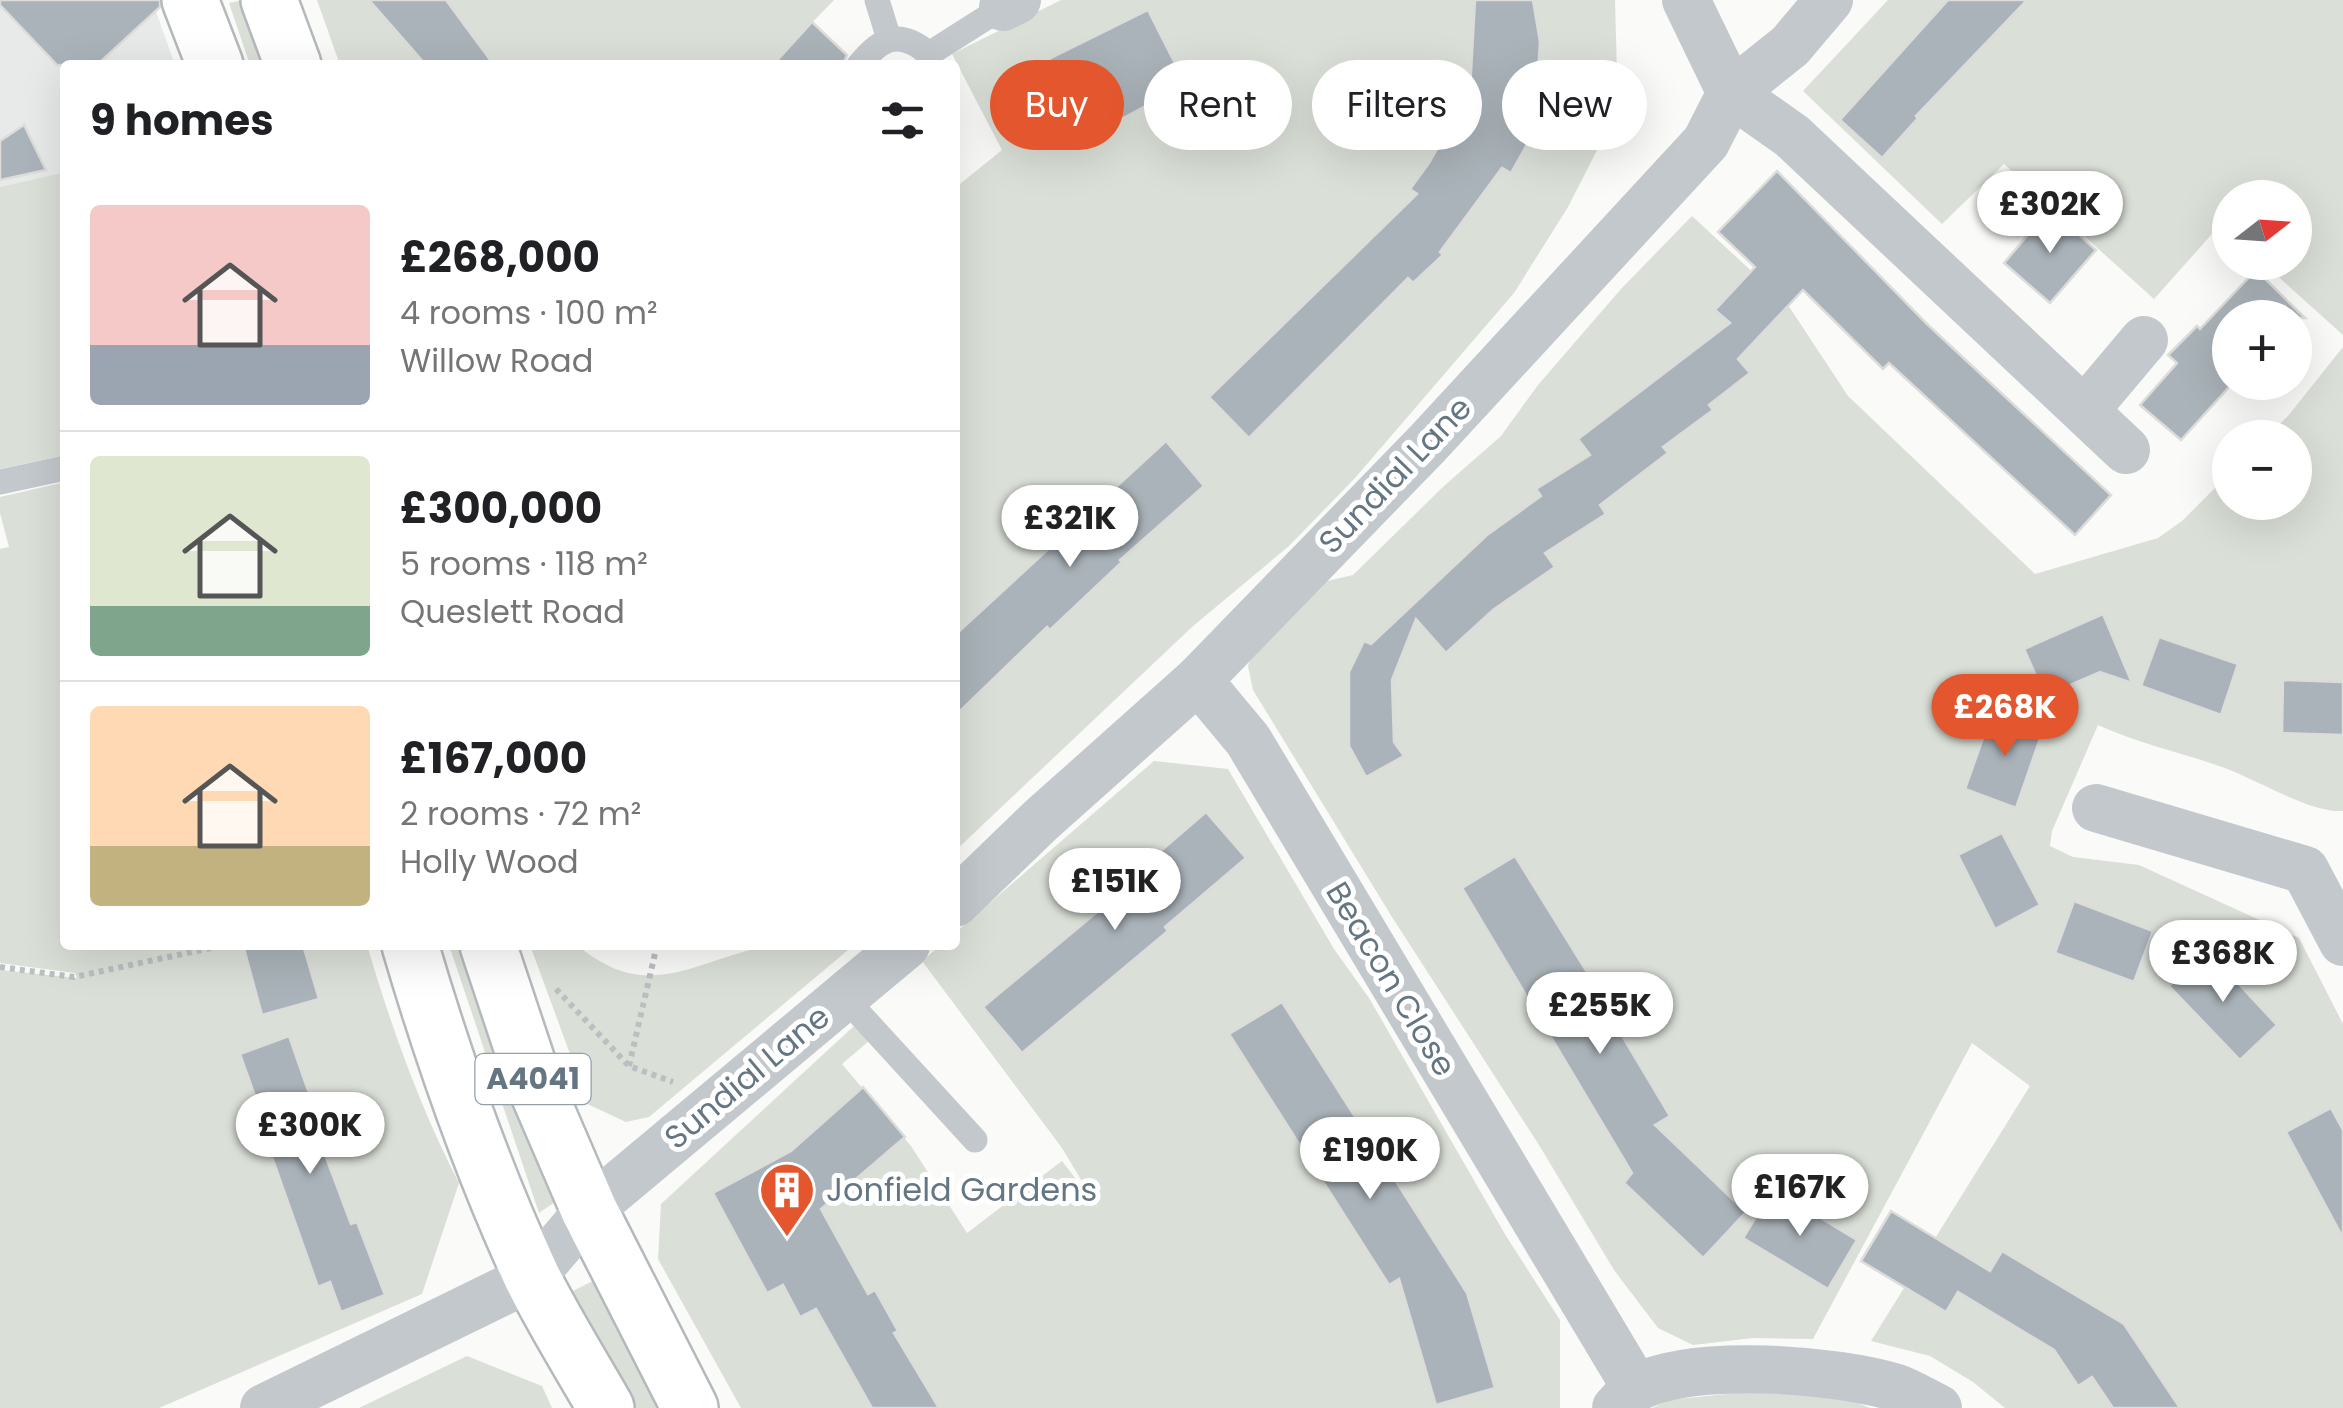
<!DOCTYPE html>
<html lang="en">
<head>
<meta charset="utf-8">
<style>
  :root { --surface:#fff; --page:#f6f6f6; --text:#202124; --muted:#757577; --line:#e0e0e0; --accent:#e4572e }
  body { margin:0; font-family:Poppins,sans-serif; background:var(--page); color:var(--text); height:100vh; display:flex; flex-direction:column; font-size:38px; white-space:nowrap }
  * { box-sizing:border-box; margin:0 }
  p { font-size:32px; color:var(--muted) }
  .icon { flex:none; width:55px; height:55px; fill:none; stroke:currentColor; stroke-width:2; stroke-linecap:round; stroke-linejoin:round }
  .map { position:relative; flex:1; overflow:hidden }
  .side { position:absolute; left:60px; top:60px; width:900px; height:890px; display:flex; flex-direction:column; background:var(--surface); border-radius:10px; box-shadow:0 10px 40px #0002 }
  .side>* { flex:none }
  .banner { position:absolute; left:990px; top:60px; width:950px; height:90px; display:flex; gap:20px }
  .needle { width:65px; rotate:73deg }
  .fabs { position:absolute; left:2212px; top:180px; display:grid; gap:20px }
  .fabs a { display:grid; place-items:center; width:100px; height:100px; border-radius:50%; background:var(--surface); box-shadow:0 10px 40px #0002; font-size:50px }
  .price { position:absolute; translate:-50% -85px; padding:0 22px; border-radius:35px; background:#fff; color:#222; font-size:32px; line-height:65px; filter:drop-shadow(0 2px 5px #0008) }
  .price::after { content:''; position:absolute; left:50%; top:60px; width:30px; height:22px; margin-left:-15px; background:inherit; clip-path:polygon(0 0,100% 0,50% 100%) }
  .price.selected { background:var(--accent); color:#fff }
  ul { padding:0; list-style:none }
  li { display:flex; align-items:center; gap:30px; height:250px; padding:0 30px }
  li+li { border-top:2px solid var(--line) }
  li span { display:grid; place-items:center; flex:none; width:280px; height:200px; border-radius:10px; color:#555 }
  li>.icon { margin-inline-start:auto }
  span .icon { width:120px; height:120px; fill:#fffc; stroke-width:1 }
  li b { font-size:42px }
  h2 { display:flex; justify-content:space-between; align-items:center; height:120px; padding:0 30px; font-size:42px }
  .pill { padding:0 35px; border-radius:45px; background:var(--surface); box-shadow:0 10px 40px #0002; font-size:35px; line-height:90px }
  .pill.selected { background:var(--accent); color:#fff }
  .map>svg:first-child { display:block }
  .built { fill:#e8e9e9 }
  .green { fill:#dadfd7 }
  .building { fill:#aab3b9; stroke:#dcdcda; stroke-width:2.5 }
  .lines { fill:none; stroke-linecap:round; stroke-linejoin:round }
  .trunk-casing { stroke:#b4b9bd; stroke-width:60 }
  .path { stroke:#bbbfc2; stroke-width:6; stroke-dasharray:5 5; stroke-linecap:butt }
  .service { stroke:#c3c8cc; stroke-width:25 }
  .minor { stroke:#c3c8cc; stroke-width:48 }
  .trunk { stroke:#fff; stroke-width:55 }
  .labels { text-anchor:middle; stroke-width:10; stroke-linejoin:round; paint-order:stroke }
  .shield { fill:#fff; stroke:#939fa8; stroke-width:2.5 }
  .shield-label { font-size:30px; font-weight:bold; fill:#657683 }
  .street-label { font-size:32px; fill:#657683; stroke:#fff }
  .poi-label { font-size:32px; fill:#657683; stroke:#fff; text-anchor:start }
</style>
</head>
<body>
<div class="map">
<svg width="2343" height="1408" viewBox="0 0 2343 1408">
  <rect width="100%" height="100%" fill="#fafaf8"/>
  <!-- built -->
  <path class="built" d="M0 0H152L175 65H65V172L0 187Z"/>
  <!-- green -->
  <g class="green">
    <path d="M243 0 265 65H250L229 3Z"/>
    <path d="M317 0H834L771 65H340Z"/>
    <path d="M1061 0H1615L1618 109 1568 207 1514 293 1355 478 1289 546 1192 627 955 851V188L1002 150 952 54Z"/>
    <path d="M1888 0H2343V335L2263 263 2295 262V198H2230V233L2220 225 2154 299 2004 164 1942 224 1803 91Z"/>
    <path d="M65 172V455L0 469V187Z"/>
    <path d="M1692 216 1788 305 1848 396 2035 574 2158 538 2182 521 2230 473V502H2295V438L2266 437 2288 416 2343 347V811C2311 813 2257 780 2225 768 2183 753 2139 744 2098 725L2052 831 2050 846 2073 857 2139 865 2299 938 2343 1024V1408H2005L1973 1382 1930 1356 1871 1341 2030 1086 1972 1043 1813 1339 1753 1338 1693 1345 1658 1328 1614 1270 1539 1145 1392 917 1253 690 1248 666 1257 640 1323 582 1353 575 1444 486 1501 436 1538 385 1621 289Z"/>
    <path d="M65 482V945H367C391 1026 420 1108 459 1183L422 1294 159 1408H0V970L77 978 75 973 0 963V549L9 547 0 513V497Z"/>
    <path d="M1154 761 1228 769 1334 949 1369 998 1506 1236 1560 1320V1408H741L658 1259 661 1204 854 1026 870 1040 842 1064 911 1146 967 1233 1062 1161 1098 1208 1062 1148 922 961 941 945H955V933Z"/>
    <path d="M449 945H463L498 1058 555 1202 539 1213Z"/>
    <path d="M530 945H577C648 1005 694 960 768 946 795 940 827 945 854 945L649 1117 626 1122 583 1102 577 1073Z"/>
    <path d="M595 1280 663 1408H634L571 1292Z"/>
    <path d="M467 1356 542 1386 552 1408H359Z"/>
    <path d="M1765 1390 1851 1400 1870 1408H1652L1669 1400Z"/>
  </g>
  <!-- building -->
  <g class="building">
    <path d="M0 0H160V7L97 65H57L0 5Z"/>
    <path d="M369 0H446L494 65H426Z"/>
    <path d="M1475 0H1533L1540 42 1534 132 1511 173 1502 168 1440 252 1443 255 1413 283 1408 278 1249 438 1209 397 1417 194 1410 189 1429 163 1470 90Z"/>
    <path d="M1948 0H2027L1916 116 1918 118 1882 158 1840 120Z"/>
    <path d="M1148 10 1189 91 1157 106 1155 101 1090 136 1086 130 1061 144 1044 113 1009 132 990 95 1051 63 1049 59Z"/>
    <path d="M812 22 847 55 843 65H773Z"/>
    <path d="M24 125 46 170 0 180V141Z"/>
    <path d="M1777 171 1927 324 2111 495 2075 535 1889 363 1883 369 1803 290 1738 359 1750 373 1709 405 1713 410 1663 447 1668 453 1600 505 1606 514 1545 553 1555 567 1493 610 1446 653 1416 619 1392 680 1394 742 1404 756 1366 777 1349 746V672L1364 641 1371 644 1487 535 1541 496 1536 489 1590 455 1578 439 1730 323 1715 310 1755 267 1718 232Z"/>
    <path d="M2050 209 2096 250 2050 303 2004 263Z"/>
    <path d="M2256 270 2305 318H2230V386L2181 440 2140 405 2177 363 2168 355 2197 326 2200 329Z"/>
    <path d="M1166 441 1204 486 1120 560 1122 562 1050 630 1047 627 955 716V635Z"/>
    <path d="M2103 614 2132 683 2100 672 2045 696 2024 649Z"/>
    <path d="M2159 637 2238 664 2221 715 2141 686Z"/>
    <path d="M2283 680 2343 682V735L2282 733Z"/>
    <path d="M1993 710 2044 727 2016 808 1965 789Z"/>
    <path d="M1206 812 1246 858 1165 927 1168 931 1022 1053 983 1007 1097 912 1144 869 1142 867Z"/>
    <path d="M2002 833 2040 905 1995 929 1958 855Z"/>
    <path d="M1515 856 1618 1022 1615 1024 1670 1116 1655 1125 1746 1212 1703 1258 1624 1183 1632 1173 1462 888Z"/>
    <path d="M2074 901 2153 931 2134 982 2055 953Z"/>
    <path d="M243 945H303L319 999 262 1015Z"/>
    <path d="M2207 950 2277 1025 2240 1060 2169 986Z"/>
    <path d="M1282 1002 1467 1293 1495 1388 1436 1405 1399 1279 1389 1285 1229 1034Z"/>
    <path d="M289 1036 317 1116 311 1118 332 1173 351 1224 357 1222 385 1295 341 1312 330 1282 318 1287 267 1143 271 1141 240 1054Z"/>
    <path d="M863 1087 905 1137 821 1209 868 1294 875 1290 898 1331 894 1333 939 1408H872L816 1309 800 1317 783 1285 767 1293 713 1193 791 1151Z"/>
    <path d="M2331 1108 2343 1130V1238L2286 1132Z"/>
    <path d="M1773 1189 1857 1240 1828 1289 1743 1238Z"/>
    <path d="M1891 1211 1990 1271 2002 1251 2124 1324 2180 1408H2113L2092 1377 2078 1386 2054 1350 1958 1292 1946 1312 1861 1261Z"/>
  </g>
  <g class="lines">
    <!-- trunk casing -->
    <g class="trunk-casing">
      <g id="trunk">
        <path d="M190 0 215 65"/>
        <path d="M269 0 293 65"/>
        <path d="M410 945C443 1057 482 1169 531 1275 553 1320 581 1364 606 1408"/>
        <path d="M488 945 533 1080 589 1210 690 1408"/>
      </g>
    </g>
    <!-- path -->
    <g class="path">
      <path d="M0 967 74 977 225 945"/>
      <path d="M556 989 629 1066 673 1082"/>
      <path d="M629 1066 657 945"/>
    </g>
    <!-- service -->
    <g class="service">
      <path d="M877 0 889 39"/>
      <path d="M929 54 1003 7"/>
      <path d="M859 65C881 38 899 28 929 54L930 65"/>
      <path d="M0 482 65 468"/>
      <path d="M844 997 975 1140"/>
    </g>
    <!-- minor -->
    <g class="minor">
      <path d="M1829 0 1790 46 1731 93 1792 136 2126 450"/>
      <path d="M1003 7 1017 0"/>
      <path d="M2085 410 2144 340"/>
      <path d="M1198 680 1248 740 1636 1388"/>
      <path d="M2096 808 2305 870 2343 942"/>
      <path d="M955 903 1041 820 1198 680 1428 443 1706 142 1731 93 1686 0"/>
      <path d="M264 1408 532 1277 589 1210 906 945"/>
      <path d="M1616 1408C1623 1401 1630 1391 1638 1387 1696 1358 1836 1369 1897 1388 1911 1393 1925 1402 1938 1408"/>
    </g>
    <!-- trunk -->
    <use href="#trunk" class="trunk"/>
  </g>
  <!-- icons -->
  <defs>
    <g id="building-pin" transform="scale(2.875)"><path d="M0 17L-7.5 6A9.5 9.5 0 1 1 7.5 6Z" fill="#e4572e" stroke="#fff"/><path d="M-4-6H4V6H1V3H-1V6H-4ZM-2.5-4.3h1.7v1.8h-1.7ZM.8-4.3h1.7v1.8H.8ZM-2.5-1h1.7V.8h-1.7ZM.8-1h1.7V.8H.8Z" fill="#fff"/></g>
  </defs>
  <g fill-rule="evenodd">
    <use href="#building-pin" x="787" y="1190"/>
  </g>
  <g class="labels">
    <!-- shield labels -->
    <rect class="shield" x="475.5" y="1054" width="115" height="50" rx="8"/>
    <g class="shield-label">
      <text x="533" y="1089">A4041</text>
    </g>
    <!-- street labels -->
    <g class="street-label">
      <text transform="translate(1395 475) rotate(-46)" y="11">Sundial Lane</text>
      <text transform="translate(1391 979) rotate(59)" y="11">Beacon Close</text>
      <text transform="translate(747 1077) rotate(-40)" y="11">Sundial Lane</text>
    </g>
    <!-- poi labels -->
    <g class="poi-label">
      <text x="826" y="1201">Jonfield Gardens</text>
    </g>
  </g>
</svg>
<div class="fabs">
<a><svg class="needle" viewBox="-14 -14 28 28"><path d="M0-13l5 13h-10z" fill="#e53935"/><path d="M0 13l5-13h-10z" fill="#757577"/></svg></a>
<a>+</a>
<a>−</a>
</div>
<b class="price" style="left:2050px;top:256px">£302K</b>
<b class="price" style="left:1070px;top:570px">£321K</b>
<b class="price selected" style="left:2005px;top:759px">£268K</b>
<b class="price" style="left:1115px;top:933px">£151K</b>
<b class="price" style="left:2223px;top:1005px">£368K</b>
<b class="price" style="left:1600px;top:1057px">£255K</b>
<b class="price" style="left:310px;top:1177px">£300K</b>
<b class="price" style="left:1370px;top:1202px">£190K</b>
<b class="price" style="left:1800px;top:1239px">£167K</b>
<div class="banner">
<a class="pill selected">Buy</a>
<a class="pill">Rent</a>
<a class="pill">Filters</a>
<a class="pill">New</a>
</div>
<section class="side">
<h2>9 homes<svg class="icon" aria-label="filters" viewBox="0 0 24 24"><path d="M4 7h16M4 17h16"/><circle cx="9" cy="7" r="2"/><circle cx="15" cy="17" r="2"/></svg></h2>
<ul>
<li><span style="background:linear-gradient(#f6c9c9 70%,#9aa5b1 0)"><svg class="icon" aria-label="home" viewBox="0 0 24 24"><path d="M3 11l9-7 9 7M6 9v11h12V9"/></svg></span><div><b>£268,000</b><p>4 rooms · 100 m²</p><p>Willow Road</p></div></li>
<li><span style="background:linear-gradient(#dfe7d0 75%,#7fa58c 0)"><svg class="icon" aria-label="home" viewBox="0 0 24 24"><path d="M3 11l9-7 9 7M6 9v11h12V9"/></svg></span><div><b>£300,000</b><p>5 rooms · 118 m²</p><p>Queslett Road</p></div></li>
<li><span style="background:linear-gradient(#ffd9b3 70%,#c2b280 0)"><svg class="icon" aria-label="home" viewBox="0 0 24 24"><path d="M3 11l9-7 9 7M6 9v11h12V9"/></svg></span><div><b>£167,000</b><p>2 rooms · 72 m²</p><p>Holly Wood</p></div></li>
</ul>
</section>
</div>
</body>
</html>
